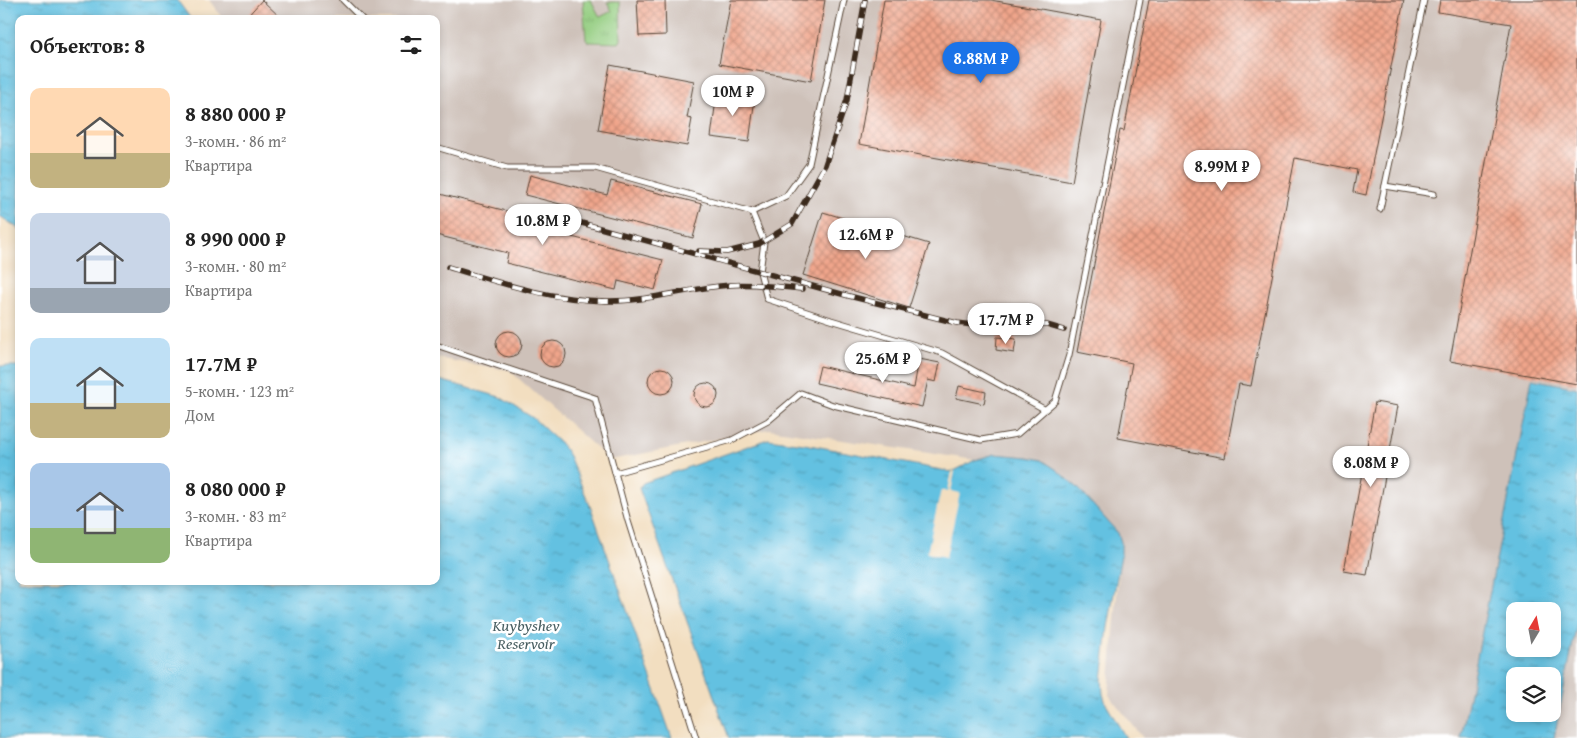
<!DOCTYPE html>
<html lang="ru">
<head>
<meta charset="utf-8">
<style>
  :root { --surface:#fff; --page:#f2f2f2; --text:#222; --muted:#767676; --accent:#1a73e8 }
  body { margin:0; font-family:"Gentium Book Plus",serif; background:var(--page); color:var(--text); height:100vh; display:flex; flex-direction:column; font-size:19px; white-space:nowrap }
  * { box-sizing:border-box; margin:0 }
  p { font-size:16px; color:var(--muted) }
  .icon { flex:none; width:28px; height:28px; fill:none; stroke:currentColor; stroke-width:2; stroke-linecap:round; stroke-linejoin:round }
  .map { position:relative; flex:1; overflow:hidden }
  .sheet { position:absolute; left:15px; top:15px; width:425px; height:570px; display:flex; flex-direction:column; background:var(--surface); border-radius:10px; box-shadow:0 2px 8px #0003 }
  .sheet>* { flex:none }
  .needle { width:32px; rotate:10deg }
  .tools { position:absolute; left:1506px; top:602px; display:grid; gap:10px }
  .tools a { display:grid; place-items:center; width:55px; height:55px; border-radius:10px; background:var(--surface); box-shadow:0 2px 8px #0003; font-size:25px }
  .price { position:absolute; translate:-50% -42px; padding:0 11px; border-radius:18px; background:#fff; color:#222; font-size:16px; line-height:32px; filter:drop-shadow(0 1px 2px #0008) }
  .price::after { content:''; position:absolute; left:50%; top:30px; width:15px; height:11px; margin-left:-8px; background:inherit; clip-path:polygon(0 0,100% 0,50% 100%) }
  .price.on { background:var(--accent); color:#fff }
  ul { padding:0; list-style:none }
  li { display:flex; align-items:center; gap:15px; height:125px; padding:0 15px }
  li span { display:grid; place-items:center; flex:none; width:140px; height:100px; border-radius:10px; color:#555 }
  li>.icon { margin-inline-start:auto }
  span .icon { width:60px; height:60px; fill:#fffc; stroke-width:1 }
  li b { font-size:21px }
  h2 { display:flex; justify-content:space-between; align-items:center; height:60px; padding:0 15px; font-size:21px }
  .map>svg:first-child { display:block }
  .industrial { fill:#cec1b9; fill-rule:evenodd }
  .grass { fill:url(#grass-tufts); stroke:#687c50 }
  .water { fill:url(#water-ripples); stroke:#4f7680; fill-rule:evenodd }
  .pier { fill:#f2dec0 }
  .building { fill:url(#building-cross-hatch) }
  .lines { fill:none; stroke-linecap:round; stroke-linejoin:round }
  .service-casing { stroke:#564536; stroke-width:7 }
  .service { stroke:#fff; stroke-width:5 }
  .rail-casing { stroke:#3b2a1e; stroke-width:5.5 }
  .rail { stroke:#fff; stroke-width:4; stroke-dasharray:11; stroke-linecap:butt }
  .labels { text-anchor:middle; stroke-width:5; stroke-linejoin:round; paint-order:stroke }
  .water-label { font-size:16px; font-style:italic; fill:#495f62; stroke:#fff }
</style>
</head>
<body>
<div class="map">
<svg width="1577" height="738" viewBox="0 0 1577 738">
  <defs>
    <pattern id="grass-tufts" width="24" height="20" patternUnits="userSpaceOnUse" patternTransform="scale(1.25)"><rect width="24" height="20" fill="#95ce82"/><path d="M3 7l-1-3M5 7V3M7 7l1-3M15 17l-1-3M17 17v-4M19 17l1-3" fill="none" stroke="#81b170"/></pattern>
    <pattern id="water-ripples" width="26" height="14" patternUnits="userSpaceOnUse" patternTransform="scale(1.25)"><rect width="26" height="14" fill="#63c1e1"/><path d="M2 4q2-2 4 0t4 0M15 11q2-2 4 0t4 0" fill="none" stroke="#539db6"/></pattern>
    <pattern id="building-cross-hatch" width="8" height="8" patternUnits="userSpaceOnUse" patternTransform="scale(1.25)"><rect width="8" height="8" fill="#f0a58b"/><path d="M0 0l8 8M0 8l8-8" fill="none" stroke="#c48771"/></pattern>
  </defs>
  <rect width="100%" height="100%" fill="#fff"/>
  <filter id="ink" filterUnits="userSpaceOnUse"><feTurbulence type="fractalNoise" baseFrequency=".02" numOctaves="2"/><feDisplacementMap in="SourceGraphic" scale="10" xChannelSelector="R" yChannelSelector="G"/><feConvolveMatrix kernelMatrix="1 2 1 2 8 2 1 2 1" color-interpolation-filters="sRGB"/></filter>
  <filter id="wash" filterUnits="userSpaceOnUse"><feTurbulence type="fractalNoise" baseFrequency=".0096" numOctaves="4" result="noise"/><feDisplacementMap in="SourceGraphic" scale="20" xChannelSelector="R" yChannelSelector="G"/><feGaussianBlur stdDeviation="1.12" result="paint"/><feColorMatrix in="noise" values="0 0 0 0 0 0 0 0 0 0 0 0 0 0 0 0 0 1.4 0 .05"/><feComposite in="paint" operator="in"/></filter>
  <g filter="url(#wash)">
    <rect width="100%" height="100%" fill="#f2dec0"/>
    <!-- industrial -->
    <path class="industrial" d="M209 0H1577V738H1143L1109 695 1121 542 1118 533 1078 488 1057 470 995 454 975 460 769 429 610 460 509 370 436 358V19H223ZM1515 611H1552V649H1515ZM1515 676H1552V714H1515Z"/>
    <!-- grass -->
    <path class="grass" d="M583 0H591L600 17 612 11 607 2H620L621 40 619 43 588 42 586 40Z"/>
    <!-- water -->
    <g class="water">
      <path d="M0 0H177L191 19H19V229L0 216Z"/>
      <path d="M0 366H19V581H436V379L500 397 533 418 562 445 569 456 591 508 672 738H0Z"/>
      <path d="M1532 379 1577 388V623L1554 738H1461ZM1552 611V649H1515V611ZM1552 676V714H1515V676Z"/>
      <path d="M768 439 804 444 952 472 975 460 995 454 1028 457 1042 460 1057 470 1078 488 1118 533 1121 542V555L1108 627 1102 680 1103 694 1106 704 1126 738H729L639 488 643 483Z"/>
    </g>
    <!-- pier -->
    <path class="pier" d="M955 471 951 491 960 493 946 557 927 553 941 490 948 491 952 472Z"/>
    <g id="blocks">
      <!-- building -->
      <g class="building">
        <path d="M262 0 282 19H245Z"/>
        <path d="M637 0H665L666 35 639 36Z"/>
        <path d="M731 0H825L811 81 719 64Z"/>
        <path d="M884 0H991L1101 20 1072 182 859 144Z"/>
        <path d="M1149 0H1404L1366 195 1353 192 1357 170 1295 158 1251 386 1239 384 1225 458 1118 438 1132 363 1077 352 1120 130 1124 131Z"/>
        <path d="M1440 0H1577V384L1450 361 1511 24 1438 12Z"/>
        <path d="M610 65 694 81 687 118 692 119 687 146 598 130Z"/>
        <path d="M717 92 755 98 749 142 711 137Z"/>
        <path d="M530 175 607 195 611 181 702 204 693 238 525 195Z"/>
        <path d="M436 193 542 220 540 229 663 260 655 290 618 281 616 290 506 263 508 253 436 235Z"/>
        <path d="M823 212 929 244 909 308 803 275Z"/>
        <circle cx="509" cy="344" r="13"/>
        <path d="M997 337 1016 339 1014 353 996 350Z"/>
        <circle cx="553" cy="354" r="13"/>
        <path d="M919 359 940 363 936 382 928 380 922 407 816 383 820 366 914 388Z"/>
        <circle cx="661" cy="381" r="13"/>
        <circle cx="706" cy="395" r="12"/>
        <path d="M959 386 986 392 984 404 956 398Z"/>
        <path d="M1375 402 1398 406 1367 575 1344 571Z"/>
      </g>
    </g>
  </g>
  <g filter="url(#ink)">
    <use href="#blocks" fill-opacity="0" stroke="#564536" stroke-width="1"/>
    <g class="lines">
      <!-- service casing -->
      <g class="service-casing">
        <g id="service">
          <path d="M343 0 362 19"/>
          <path d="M436 147 507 168H595L752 212 786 196 809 164 844 0"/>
          <path d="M1385 186 1434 194"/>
          <path d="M1380 209 1424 0"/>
          <path d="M752 212 764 242 760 272 767 299 831 320 942 353 1044 409"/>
          <path d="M436 345 595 398 628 521 696 738"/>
          <path d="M615 473 732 440 768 421 801 393 833 405 981 440 1017 434 1055 401 1069 355 1140 0"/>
        </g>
      </g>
      <!-- service -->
      <use href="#service" class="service"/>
      <!-- rail casing -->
      <g class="rail-casing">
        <g id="rail">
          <path d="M567 219 849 296 957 323 991 327 1047 325 1064 330"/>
          <path d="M699 251 727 252 759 244 792 224 825 165 847 100 865 0"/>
          <path d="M448 267C500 283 551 300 606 301 648 302 688 288 730 285 754 283 778 287 802 289"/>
        </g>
      </g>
      <!-- rail -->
      <use href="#rail" class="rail"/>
    </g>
  </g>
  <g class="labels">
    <!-- water labels -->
    <g class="water-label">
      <text x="526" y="631">Kuybyshev<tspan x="526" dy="18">Reservoir</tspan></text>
    </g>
  </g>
</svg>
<div class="tools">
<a><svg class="needle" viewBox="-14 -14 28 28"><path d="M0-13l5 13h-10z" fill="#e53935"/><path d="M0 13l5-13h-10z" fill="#767676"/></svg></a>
<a><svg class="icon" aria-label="layers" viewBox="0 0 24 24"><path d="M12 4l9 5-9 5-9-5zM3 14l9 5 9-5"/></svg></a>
</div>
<b class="price on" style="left:981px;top:84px">8.88M ₽</b>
<b class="price" style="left:733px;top:117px">10M ₽</b>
<b class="price" style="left:1222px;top:192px">8.99M ₽</b>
<b class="price" style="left:543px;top:246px">10.8M ₽</b>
<b class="price" style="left:866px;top:260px">12.6M ₽</b>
<b class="price" style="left:1006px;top:345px">17.7M ₽</b>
<b class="price" style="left:883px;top:384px">25.6M ₽</b>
<b class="price" style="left:1371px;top:488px">8.08M ₽</b>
<section class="sheet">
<h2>Объектов: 8<svg class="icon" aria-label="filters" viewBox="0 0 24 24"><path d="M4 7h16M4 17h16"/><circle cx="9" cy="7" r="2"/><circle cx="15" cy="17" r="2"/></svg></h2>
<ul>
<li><span style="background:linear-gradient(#ffd9b3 65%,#c2b280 0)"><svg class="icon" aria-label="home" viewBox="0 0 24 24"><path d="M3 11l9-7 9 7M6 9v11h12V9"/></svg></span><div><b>8 880 000 ₽</b><p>3-комн. · 86 m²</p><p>Квартира</p></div></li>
<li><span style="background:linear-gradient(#c9d6e8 75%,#9aa5b1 0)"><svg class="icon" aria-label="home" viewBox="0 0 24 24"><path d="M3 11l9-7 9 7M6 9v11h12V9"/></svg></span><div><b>8 990 000 ₽</b><p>3-комн. · 80 m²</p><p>Квартира</p></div></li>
<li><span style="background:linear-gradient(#bfe0f5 65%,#c2b280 0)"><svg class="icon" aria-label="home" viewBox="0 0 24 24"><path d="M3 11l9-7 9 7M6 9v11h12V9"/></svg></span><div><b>17.7M ₽</b><p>5-комн. · 123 m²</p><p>Дом</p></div></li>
<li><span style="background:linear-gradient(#a9c7e8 65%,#8fb573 0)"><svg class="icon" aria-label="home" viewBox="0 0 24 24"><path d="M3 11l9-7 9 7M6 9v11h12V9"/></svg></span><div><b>8 080 000 ₽</b><p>3-комн. · 83 m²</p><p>Квартира</p></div></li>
</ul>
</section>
</div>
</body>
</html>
